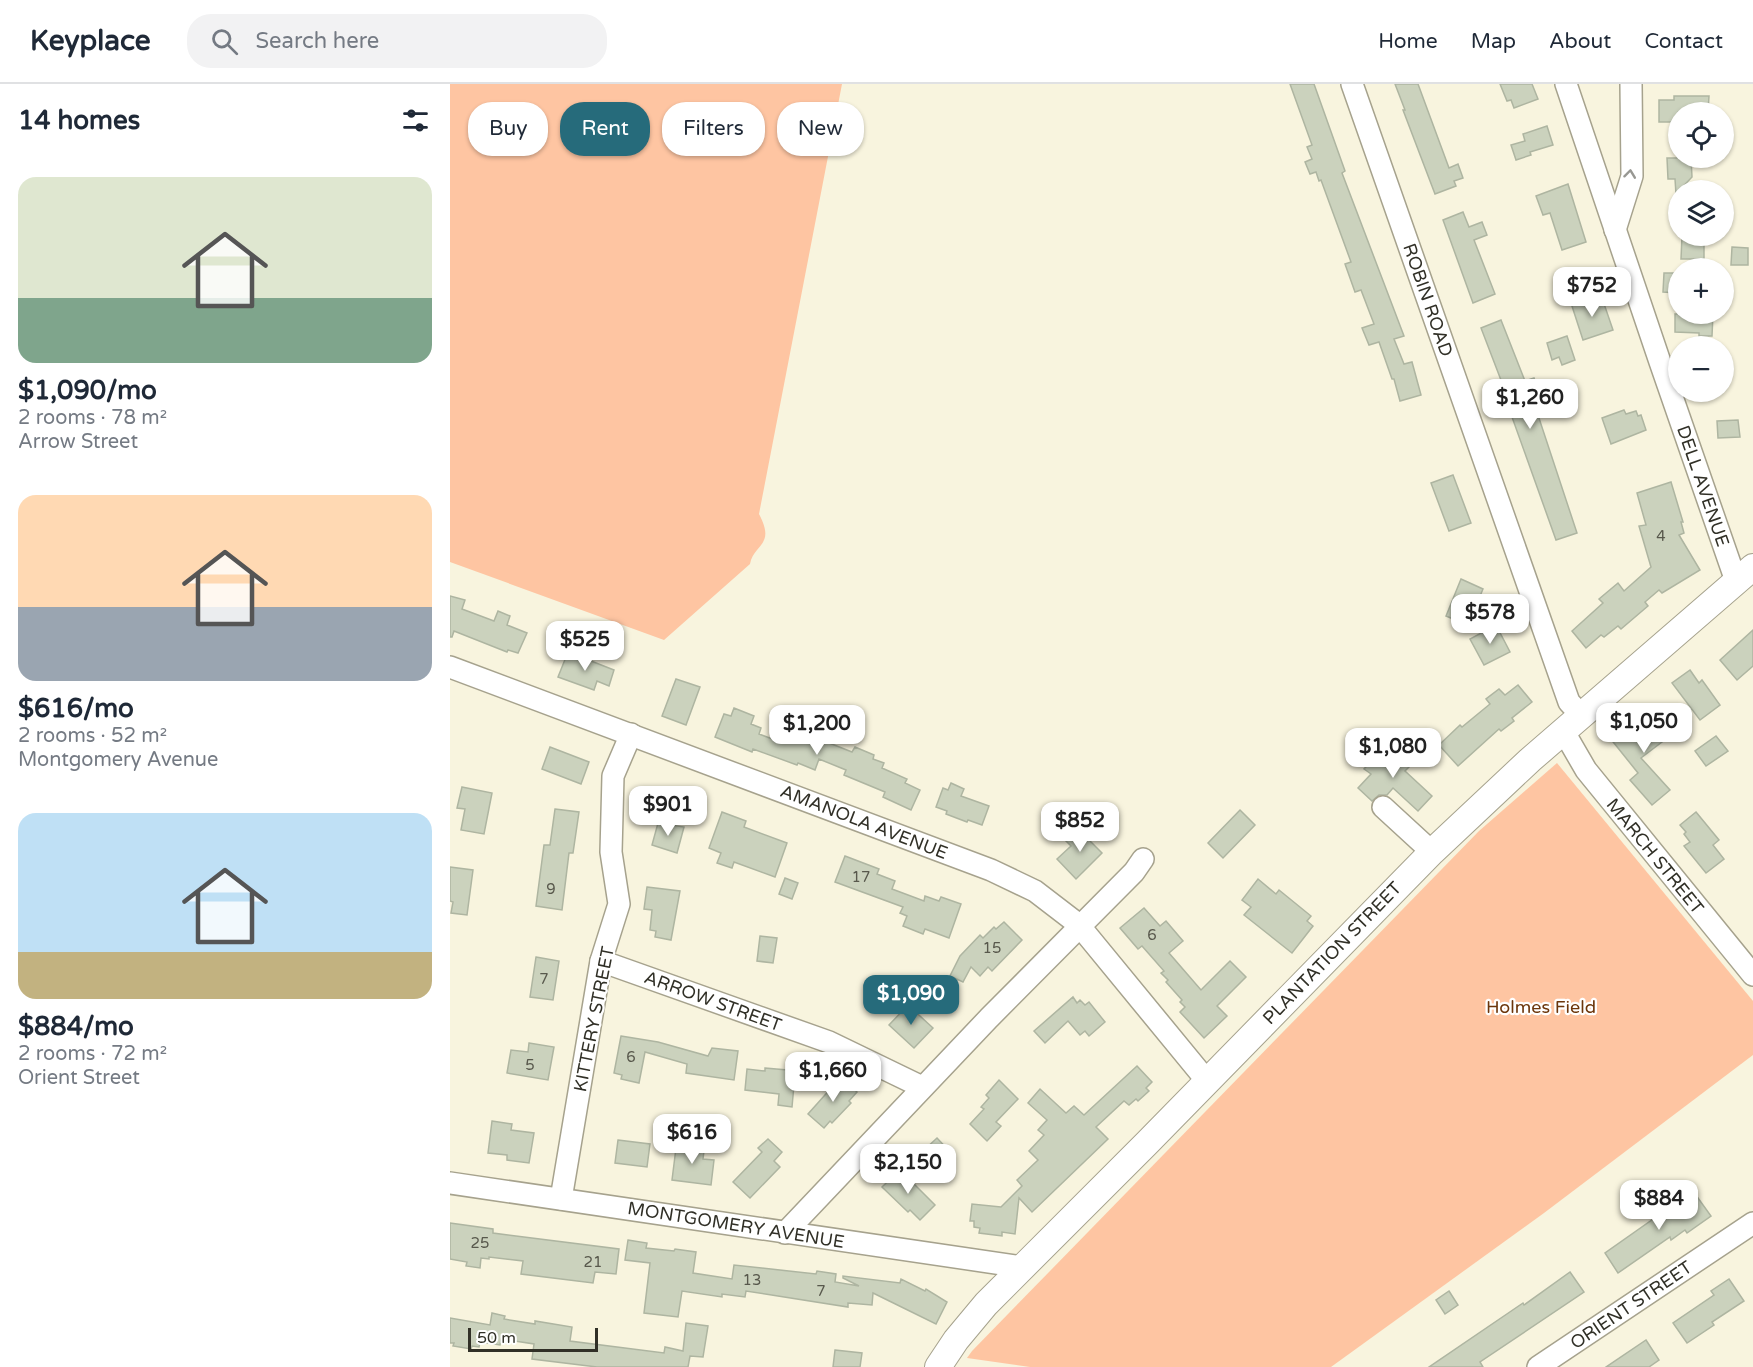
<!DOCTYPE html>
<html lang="en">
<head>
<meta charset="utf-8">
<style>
  :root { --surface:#fff; --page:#f2f2f3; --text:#1f2937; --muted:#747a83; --line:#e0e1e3; --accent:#266b7b }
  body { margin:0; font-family:"Varela Round",sans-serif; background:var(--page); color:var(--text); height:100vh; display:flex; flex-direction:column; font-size:22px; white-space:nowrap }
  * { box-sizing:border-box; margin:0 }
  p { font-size:20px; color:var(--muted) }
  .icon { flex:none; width:33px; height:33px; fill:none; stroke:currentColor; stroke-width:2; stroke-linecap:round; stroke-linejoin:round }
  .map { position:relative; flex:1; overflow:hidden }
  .panel { display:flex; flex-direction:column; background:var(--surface); width:450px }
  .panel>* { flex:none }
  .guide { position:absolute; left:18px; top:18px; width:570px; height:54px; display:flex; gap:12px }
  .fabs { position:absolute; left:1218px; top:18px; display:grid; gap:12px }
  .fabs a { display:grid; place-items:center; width:66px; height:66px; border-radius:50%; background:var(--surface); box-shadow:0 2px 4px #0004; font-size:30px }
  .scale { position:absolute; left:18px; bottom:15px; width:130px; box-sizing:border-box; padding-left:6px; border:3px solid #313027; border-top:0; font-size:16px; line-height:21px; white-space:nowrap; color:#313027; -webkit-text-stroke:4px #fff; paint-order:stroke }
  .price { position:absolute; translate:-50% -51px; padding:0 14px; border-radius:12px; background:#fff; color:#222; font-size:20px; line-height:39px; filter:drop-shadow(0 2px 3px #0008) }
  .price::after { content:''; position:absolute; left:50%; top:36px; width:18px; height:14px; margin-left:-9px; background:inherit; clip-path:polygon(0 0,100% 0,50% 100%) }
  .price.active { background:var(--accent); color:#fff }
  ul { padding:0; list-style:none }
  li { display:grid; align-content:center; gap:12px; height:318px; padding:0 18px }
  li span { display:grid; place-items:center; height:186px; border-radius:18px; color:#555 }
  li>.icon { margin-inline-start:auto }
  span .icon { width:108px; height:108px; fill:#fffc; stroke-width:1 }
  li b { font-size:26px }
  h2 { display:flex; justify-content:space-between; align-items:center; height:72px; padding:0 18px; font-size:26px }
  .chip { padding:0 21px; border-radius:24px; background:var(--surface); box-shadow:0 2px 4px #0004; font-size:21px; line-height:54px }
  .chip.active { background:var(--accent); color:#fff }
  header { display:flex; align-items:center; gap:36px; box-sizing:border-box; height:84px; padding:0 30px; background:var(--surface); border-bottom:2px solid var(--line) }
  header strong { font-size:28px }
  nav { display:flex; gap:33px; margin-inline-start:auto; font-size:21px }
  .search { width:420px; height:54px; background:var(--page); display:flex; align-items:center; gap:15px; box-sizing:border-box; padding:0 21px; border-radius:24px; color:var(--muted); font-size:22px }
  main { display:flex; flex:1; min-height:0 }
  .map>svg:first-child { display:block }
  .green { fill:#fec5a2 }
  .building { fill:#cbd2bd; stroke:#aeb5a1; stroke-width:1.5 }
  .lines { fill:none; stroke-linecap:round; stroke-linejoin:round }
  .minor-casing { stroke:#a6a28d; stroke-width:24 }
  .tertiary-casing { stroke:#a6a28d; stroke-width:28 }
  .minor { stroke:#fff; stroke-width:21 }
  .tertiary { stroke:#fff; stroke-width:26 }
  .oneway { stroke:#989893 }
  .labels { text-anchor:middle; stroke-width:4.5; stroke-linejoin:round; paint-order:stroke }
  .number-label { font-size:15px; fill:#58584c }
  .street-label { font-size:18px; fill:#313027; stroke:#fff }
  .park-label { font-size:18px; fill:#6c360b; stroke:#fff }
</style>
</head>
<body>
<header>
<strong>Keyplace</strong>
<div class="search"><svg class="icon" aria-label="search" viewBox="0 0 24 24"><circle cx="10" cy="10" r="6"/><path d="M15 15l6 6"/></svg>Search here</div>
<nav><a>Home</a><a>Map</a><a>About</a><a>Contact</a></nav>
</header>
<main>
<section class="panel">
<h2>14 homes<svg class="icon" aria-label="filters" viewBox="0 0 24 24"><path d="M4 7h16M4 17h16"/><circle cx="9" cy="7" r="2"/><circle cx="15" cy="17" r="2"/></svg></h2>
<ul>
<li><span style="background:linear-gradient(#dfe7d0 65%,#7fa58c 0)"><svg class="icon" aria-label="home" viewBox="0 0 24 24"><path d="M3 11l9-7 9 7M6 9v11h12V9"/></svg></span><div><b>$1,090/mo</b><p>2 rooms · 78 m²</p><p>Arrow Street</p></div></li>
<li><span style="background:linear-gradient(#ffd9b3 60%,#9aa5b1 0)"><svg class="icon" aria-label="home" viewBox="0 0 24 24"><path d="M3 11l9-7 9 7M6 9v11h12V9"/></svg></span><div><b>$616/mo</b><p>2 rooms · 52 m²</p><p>Montgomery Avenue</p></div></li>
<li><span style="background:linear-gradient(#bfe0f5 75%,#c2b280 0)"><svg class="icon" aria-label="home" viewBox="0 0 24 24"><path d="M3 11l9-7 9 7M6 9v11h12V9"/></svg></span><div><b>$884/mo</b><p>2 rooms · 72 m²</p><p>Orient Street</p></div></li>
</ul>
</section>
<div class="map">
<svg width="1303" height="1283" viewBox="0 0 1303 1283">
  <rect width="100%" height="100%" fill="#f8f4de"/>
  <!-- green -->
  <g class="green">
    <path d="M0 0H392L309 430C326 462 304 459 300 480L214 556 0 478Z"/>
    <path d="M1107 679 1303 917V971L1094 1129 881 1283H580L517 1274 522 1267 1029 747Z"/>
  </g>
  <!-- building -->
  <g class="building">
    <path d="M840 0H864L895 87 892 89 954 252 944 255 954 280 962 278 971 311 950 317 944 295H942L929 258 919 261 912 244 924 240 911 206 905 208 895 180 901 178 871 96 869 97 866 88 860 90 855 78 862 75 857 63 862 61Z"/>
    <path d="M945 0H968L999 84 1008 80 1013 94 1004 97 1006 102 985 110 953 26H955Z"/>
    <path d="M1050 0H1082L1088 15 1064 24 1061 16 1057 17Z"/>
    <path d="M1224 12H1259L1258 28H1228V38H1209V16H1224Z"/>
    <path d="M1097 42 1103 61 1080 68 1081 71 1066 76 1061 61 1075 57 1073 50Z"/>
    <path d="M1217 74H1241L1242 93 1226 110 1225 95H1218Z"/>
    <path d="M1118 100 1136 158 1112 166 1100 129 1093 131 1086 112Z"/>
    <path d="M1013 128 1019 143 1032 138 1037 151 1024 156 1045 210 1023 219 993 136Z"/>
    <path d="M1232 152H1254V175H1231Z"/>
    <path d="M1282 163 1298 164V181H1281Z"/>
    <path d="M1214 189H1228V209L1213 208Z"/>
    <path d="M1151 211 1163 246 1133 256 1121 219 1133 220 1139 215Z"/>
    <path d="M1225 230H1263L1262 252H1249V249L1225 248Z"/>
    <path d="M1051 236 1075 297 1084 294 1089 307 1081 310 1127 449 1106 456 1052 305 1054 304 1031 244Z"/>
    <path d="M1117 252 1125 276 1112 281 1109 273 1102 276 1097 259Z"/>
    <path d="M1174 326 1176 330 1186 327 1188 332 1191 331 1196 346 1161 360 1152 334Z"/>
    <path d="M1288 336 1290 353 1268 354 1267 337Z"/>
    <path d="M1003 391 1021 439 999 447 981 399Z"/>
    <path d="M1221 398 1233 438H1231L1234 449 1229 451 1250 486 1212 509 1209 506 1195 518 1198 522 1171 545 1168 542 1154 553 1151 551 1136 564 1122 547 1153 519 1149 515 1168 499 1174 507 1201 483 1189 442 1196 441 1187 409Z"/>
    <path d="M1011 495 1033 505 1018 541 996 532Z"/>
    <path d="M0 512 15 516 12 525 44 537 48 527 60 532 57 541 77 549 68 569 58 566 57 568 4 547 2 553H0Z"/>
    <path d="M1046 541 1060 568 1034 581 1020 555Z"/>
    <path d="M1303 546V582L1287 596 1270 576Z"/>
    <path d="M118 568 164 586 159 602 147 597 144 606 108 593Z"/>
    <path d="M1240 586 1249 599 1252 596 1270 621 1250 636 1222 599Z"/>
    <path d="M226 595 250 603 236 641 212 632Z"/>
    <path d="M1068 601 1082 618 1062 634 1064 637 1051 647 1049 645 1008 682 989 661 1010 641 1012 643 1040 620 1036 615 1049 605 1055 611Z"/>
    <path d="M284 624 304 632 301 640 311 644 309 650 333 659 337 650 347 654 351 644 365 650 364 653 402 668 405 663 424 671 423 675 434 679 432 684 457 695 455 699 470 706 461 726 433 713 435 708 394 691 396 686 369 675 365 686 348 679 347 681 303 665 302 668 265 653 274 630 281 632Z"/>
    <path d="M1186 633 1193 641 1198 637 1202 642 1214 633 1225 648 1191 674 1220 706 1202 721 1180 696 1188 689 1160 654Z"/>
    <path d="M1266 652 1278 667 1256 682 1245 667Z"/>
    <path d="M938 659 953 673 951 675 959 683 955 687 982 712 968 727 943 704 937 711H929L922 717 908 704 921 690 914 685Z"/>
    <path d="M100 663 139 678 131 700 92 685Z"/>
    <path d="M501 699 514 705 511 712 539 722 532 741 518 736 517 738 496 730 497 727 486 723 493 704 498 706Z"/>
    <path d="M12 703 42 709 34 750 11 746 15 725 7 724Z"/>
    <path d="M105 725 129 728 123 769H119L112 826 86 822 94 761H100Z"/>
    <path d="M790 726 805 741 773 774 758 759Z"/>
    <path d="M272 728 296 737 294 743 337 759 325 793 284 778 282 784 267 779 271 769 259 764Z"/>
    <path d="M1246 728 1269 756 1263 761 1274 775 1256 789 1234 762 1240 758 1234 750 1236 748 1230 741Z"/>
    <path d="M208 739 234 743 227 769 202 761Z"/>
    <path d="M633 741 643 751 639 756 652 769 626 795 607 775 621 762 616 757Z"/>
    <path d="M395 772 429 785 427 790 445 797 442 805 474 817 475 812 489 817 491 813 511 820 499 854 475 845 473 850 453 842 457 832 450 829 453 823 385 798Z"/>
    <path d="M0 783 23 786 17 831 1 829 3 818 0 817Z"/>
    <path d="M335 794 348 799 342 815 329 810Z"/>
    <path d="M808 795 826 810 829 806 861 832 857 837 863 842 842 869 794 831 801 823 792 816Z"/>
    <path d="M197 803 230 807 221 856 205 853 206 847 200 846 202 826 194 825Z"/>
    <path d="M694 824 710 842 716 837 733 857 719 869 751 906 780 877 796 893 767 922 777 932 754 954 730 928 735 923 730 918 732 916 716 898 718 896 711 889 714 887 692 862 688 865 670 844Z"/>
    <path d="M554 838 572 856 542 887 538 883 530 892 521 883 513 898 500 892 510 872 530 851 533 854 544 843 546 845Z"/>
    <path d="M310 852 327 854 323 879 307 877Z"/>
    <path d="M86 873 109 877 103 916 80 913Z"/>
    <path d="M623 913 627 919 630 916 635 921 639 918 655 938 639 952 635 947 630 951 618 937 595 959 584 947Z"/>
    <path d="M458 921 483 944 464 964 439 941Z"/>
    <path d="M171 952 208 958 258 972 262 964 288 967 284 996 236 989 237 980 195 968 189 999 171 995 172 991 164 989Z"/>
    <path d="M79 959 104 963 98 996 57 989 61 966 78 968Z"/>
    <path d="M687 982 702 998 696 1004 699 1007 688 1017 686 1015 679 1021 674 1017 646 1043 658 1055 582 1128 569 1114 565 1150 552 1148V1152L529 1149 530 1144 524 1143V1137H520L522 1120 551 1123 572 1102 567 1096 588 1076 579 1067 594 1051 588 1046 597 1036 578 1019 590 1005 616 1029 624 1022 634 1031Z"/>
    <path d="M315 984 337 986 336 989 345 990 342 1023 328 1021 329 1010 295 1006 297 985 315 987Z"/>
    <path d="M391 993 407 1008 399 1017 401 1019 382 1039 380 1037 374 1044 358 1030Z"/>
    <path d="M549 996 568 1015 546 1038 551 1042 537 1057 520 1040 534 1025 531 1023 539 1014 536 1011Z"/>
    <path d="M42 1037 62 1040 61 1046 84 1049 79 1079 57 1076V1071L38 1069Z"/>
    <path d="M487 1054 503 1071 488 1084 473 1067Z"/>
    <path d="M318 1055 332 1068 324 1077 330 1083 300 1114 283 1098 312 1068 308 1064Z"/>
    <path d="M168 1056 200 1060 197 1083 165 1079Z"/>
    <path d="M227 1056 243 1058 242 1066 254 1067 253 1075 264 1076 261 1101 222 1096Z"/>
    <path d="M450 1086 485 1121 470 1136 460 1126 458 1128 432 1103Z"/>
    <path d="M1243 1107 1261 1132 1237 1149 1235 1146 1221 1156 1220 1153 1168 1189 1155 1169Z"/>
    <path d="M0 1139 43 1145V1149L169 1165 166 1190 145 1188 143 1199 71 1190 73 1177 39 1173V1175L31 1174 30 1184 16 1182 17 1178 0 1175Z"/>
    <path d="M178 1156 197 1159 196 1164 224 1167 225 1165 246 1168 243 1189 282 1195 284 1181 366 1190 367 1187 386 1190 385 1198 409 1202 393 1194V1192L450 1199 451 1195 475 1207 476 1205 497 1218 486 1240 423 1209 422 1221 398 1219V1223L296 1207 295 1213 272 1210V1213L232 1207 228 1233 194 1229 200 1179 175 1176Z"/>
    <path d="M1120 1188 1134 1208 1030 1278 1033 1283H979L1073 1219 1074 1221Z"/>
    <path d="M1279 1195 1294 1217 1262 1238 1264 1241 1237 1259 1223 1239 1264 1211 1261 1207Z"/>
    <path d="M999 1207 1008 1221 995 1230 986 1216Z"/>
    <path d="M42 1229 55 1232 54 1235 85 1240V1237L122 1243 120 1257 214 1269 215 1263 233 1267 236 1239 258 1242 253 1273 240 1272 238 1283H147L82 1275 84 1260 51 1255 50 1261 30 1258 29 1263 22 1262 21 1265 3 1262 4 1259H0V1234L40 1241Z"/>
    <path d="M1196 1256 1209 1276 1199 1283H1156Z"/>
    <path d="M385 1266 412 1269 410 1283H383Z"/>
  </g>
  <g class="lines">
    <!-- minor casing -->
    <g class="minor-casing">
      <g id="minor">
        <path d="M902 0 1119 618 1132 632"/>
        <path d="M1116 0 1210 278 1286 497"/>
        <path d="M1165 146 1182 92 1181 0"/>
        <path d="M0 583 541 786 585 807 628 840 757 997"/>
        <path d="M1114 648 1136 686 1303 891"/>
        <path d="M933 723 982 768"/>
        <path d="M151 877 379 958 472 1003"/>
        <path d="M0 1099 573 1183"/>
        <path d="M111 1115 151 877 169 820 161 768 163 692 181 650"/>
        <path d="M335 1149 539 934 684 788 693 775"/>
        <path d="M1088 1283 1303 1139"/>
      </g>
    </g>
    <!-- tertiary casing -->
    <g class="tertiary-casing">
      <path id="tertiary" d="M488 1283 506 1256 536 1220 697 1059 982 768 1080 676 1303 483"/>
    </g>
    <!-- minor -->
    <use href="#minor" class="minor"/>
    <!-- tertiary -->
    <use href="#tertiary" class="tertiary"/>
  </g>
  <!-- one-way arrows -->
  <defs><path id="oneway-chevron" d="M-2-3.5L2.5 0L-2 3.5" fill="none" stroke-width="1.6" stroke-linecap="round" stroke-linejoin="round" transform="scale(1.5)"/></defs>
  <use class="oneway" href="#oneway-chevron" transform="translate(1180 90) rotate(-83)"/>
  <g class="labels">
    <!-- number labels -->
    <g class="number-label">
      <text x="1211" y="457">4</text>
      <text x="411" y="798">17</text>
      <text x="101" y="810">9</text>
      <text x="702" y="856">6</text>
      <text x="542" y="869">15</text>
      <text x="94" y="900">7</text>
      <text x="181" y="978">6</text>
      <text x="80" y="986">5</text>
      <text x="30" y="1164">25</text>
      <text x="143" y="1183">21</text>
      <text x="302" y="1201">13</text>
      <text x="371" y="1212">7</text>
    </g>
    <!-- street labels -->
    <g class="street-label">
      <text transform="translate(978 216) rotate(71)" y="6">ROBIN ROAD</text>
      <text transform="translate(1253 402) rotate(71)" y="6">DELL AVENUE</text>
      <text transform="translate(414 738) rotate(21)" y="6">AMANOLA AVENUE</text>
      <text transform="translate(1205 772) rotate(51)" y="6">MARCH STREET</text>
      <text transform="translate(882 869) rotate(-46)" y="6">PLANTATION STREET</text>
      <text transform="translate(263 917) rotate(20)" y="6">ARROW STREET</text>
      <text transform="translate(144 935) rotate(-79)" y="6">KITTERY STREET</text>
      <text transform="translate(286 1141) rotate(9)" y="6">MONTGOMERY AVENUE</text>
      <text transform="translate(1181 1221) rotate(-34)" y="6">ORIENT STREET</text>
    </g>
    <!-- park labels -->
    <g class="park-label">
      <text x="1091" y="929">Holmes Field</text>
    </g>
  </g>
</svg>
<div class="fabs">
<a><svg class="icon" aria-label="locate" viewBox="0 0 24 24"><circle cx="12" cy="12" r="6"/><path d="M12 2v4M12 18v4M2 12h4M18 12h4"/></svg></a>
<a><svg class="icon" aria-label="layers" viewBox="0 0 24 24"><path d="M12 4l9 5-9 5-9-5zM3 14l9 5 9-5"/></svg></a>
<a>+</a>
<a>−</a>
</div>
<div class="scale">50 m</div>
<b class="price" style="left:1142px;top:234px">$752</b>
<b class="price" style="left:1080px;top:346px">$1,260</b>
<b class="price" style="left:1040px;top:561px">$578</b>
<b class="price" style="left:135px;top:588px">$525</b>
<b class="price" style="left:1194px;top:670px">$1,050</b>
<b class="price" style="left:367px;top:672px">$1,200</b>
<b class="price" style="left:943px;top:695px">$1,080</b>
<b class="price" style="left:218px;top:753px">$901</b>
<b class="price" style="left:630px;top:769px">$852</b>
<b class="price active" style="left:461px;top:942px">$1,090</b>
<b class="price" style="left:383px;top:1019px">$1,660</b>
<b class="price" style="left:242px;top:1081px">$616</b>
<b class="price" style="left:458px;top:1111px">$2,150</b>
<b class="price" style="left:1209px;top:1147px">$884</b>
<div class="guide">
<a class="chip">Buy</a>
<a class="chip active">Rent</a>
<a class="chip">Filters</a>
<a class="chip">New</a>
</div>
</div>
</main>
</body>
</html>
